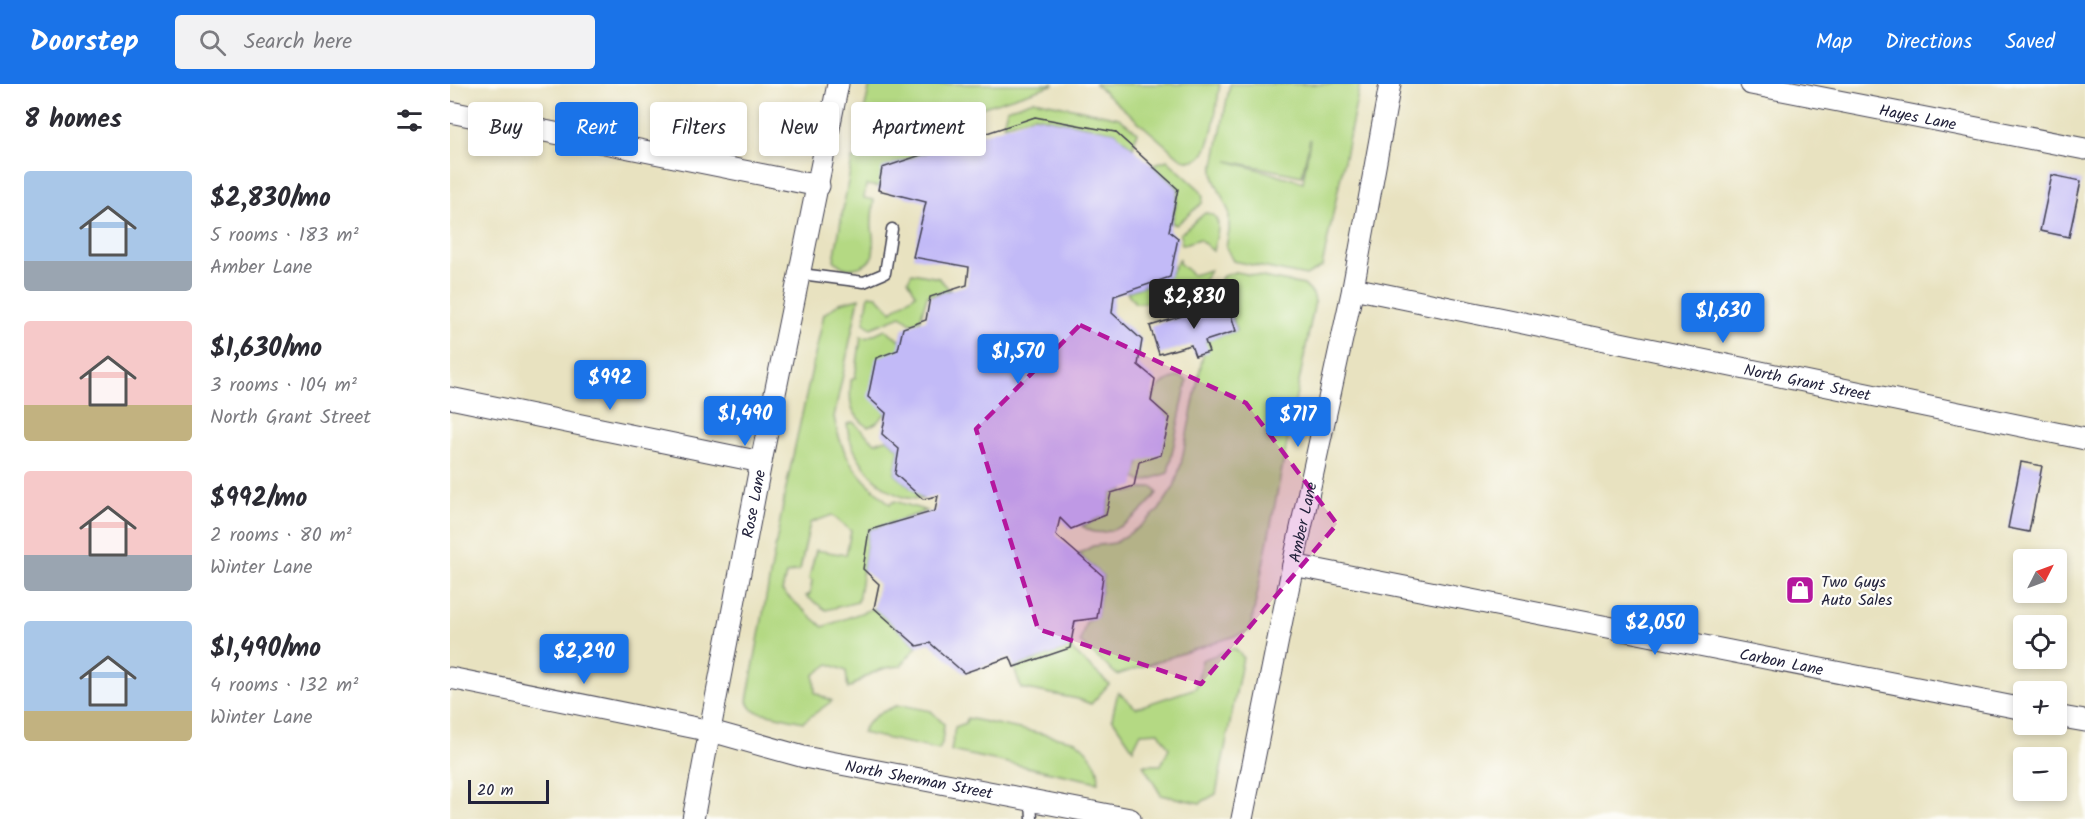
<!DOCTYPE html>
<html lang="en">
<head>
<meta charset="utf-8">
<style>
  :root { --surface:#fff; --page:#f2f2f3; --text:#2b2b33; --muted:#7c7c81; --accent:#1a73e8 }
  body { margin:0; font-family:Kalam,sans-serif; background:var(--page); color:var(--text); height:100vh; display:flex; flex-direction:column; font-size:22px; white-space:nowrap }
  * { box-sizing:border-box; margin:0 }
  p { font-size:20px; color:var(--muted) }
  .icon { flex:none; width:33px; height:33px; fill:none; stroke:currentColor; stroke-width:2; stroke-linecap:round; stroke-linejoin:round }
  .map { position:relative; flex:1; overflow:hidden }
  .panel { display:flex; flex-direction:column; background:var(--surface); width:450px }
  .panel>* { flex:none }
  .hud { position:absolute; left:18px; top:18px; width:570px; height:54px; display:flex; gap:12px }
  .needle { width:39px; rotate:48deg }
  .tools { position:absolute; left:1563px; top:465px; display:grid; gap:12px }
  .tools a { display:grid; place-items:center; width:54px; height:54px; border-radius:6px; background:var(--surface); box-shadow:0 3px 9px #0003; font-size:30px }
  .scale { position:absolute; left:18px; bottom:15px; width:81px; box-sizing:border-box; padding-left:6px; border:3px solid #22223b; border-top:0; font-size:16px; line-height:21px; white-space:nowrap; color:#22223b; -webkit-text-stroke:4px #fdfcf7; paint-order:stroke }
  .price { position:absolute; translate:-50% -51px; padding:0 14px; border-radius:6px; background:var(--accent); color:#fff; font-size:20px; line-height:39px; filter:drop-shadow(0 2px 3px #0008) }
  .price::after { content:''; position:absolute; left:50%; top:36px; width:18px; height:14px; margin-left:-9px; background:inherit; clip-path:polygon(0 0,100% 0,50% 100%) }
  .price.on { background:#222; color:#fff }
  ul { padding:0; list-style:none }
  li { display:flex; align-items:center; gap:18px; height:150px; padding:0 24px }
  li span { display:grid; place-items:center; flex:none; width:168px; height:120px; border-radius:6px; color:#555 }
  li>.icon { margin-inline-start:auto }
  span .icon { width:72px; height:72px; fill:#fffc; stroke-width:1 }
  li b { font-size:26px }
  h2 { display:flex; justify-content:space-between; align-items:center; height:72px; padding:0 24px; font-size:26px }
  .tag { padding:0 21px; border-radius:6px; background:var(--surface); box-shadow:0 3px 9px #0003; font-size:21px; line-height:54px }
  .tag.on { background:var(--accent); color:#fff }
  header { display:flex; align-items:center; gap:36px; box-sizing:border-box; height:84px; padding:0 30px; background:var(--accent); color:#fff }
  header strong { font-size:28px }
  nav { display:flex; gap:33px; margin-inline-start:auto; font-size:21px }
  .search { width:420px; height:54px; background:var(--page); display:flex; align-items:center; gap:15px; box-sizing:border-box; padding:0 21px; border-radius:6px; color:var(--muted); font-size:22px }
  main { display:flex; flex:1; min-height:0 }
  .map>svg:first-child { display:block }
  .green { fill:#b4d983; stroke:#6b7e5f; stroke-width:1.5; fill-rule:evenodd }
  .building { fill:#c2baf7 }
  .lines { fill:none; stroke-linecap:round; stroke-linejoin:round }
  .service-casing { stroke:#403f4f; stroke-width:13 }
  .minor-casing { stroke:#403f4f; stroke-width:23 }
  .service { stroke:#fff; stroke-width:10 }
  .minor { stroke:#fff; stroke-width:21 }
  .marked { fill:#b5179e; fill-opacity:0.2; stroke:#b5179e; stroke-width:4.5; stroke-dasharray:12 8; stroke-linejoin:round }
  .labels { text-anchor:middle; stroke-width:4.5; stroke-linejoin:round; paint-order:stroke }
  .street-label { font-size:16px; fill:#22223b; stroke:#fdfcf7 }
  .poi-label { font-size:16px; fill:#22223b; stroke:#fdfcf7; text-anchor:start }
</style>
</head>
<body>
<header>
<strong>Doorstep</strong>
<div class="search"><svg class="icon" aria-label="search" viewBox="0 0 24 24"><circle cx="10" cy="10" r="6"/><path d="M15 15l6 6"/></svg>Search here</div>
<nav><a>Map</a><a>Directions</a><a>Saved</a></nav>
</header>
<main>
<section class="panel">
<h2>8 homes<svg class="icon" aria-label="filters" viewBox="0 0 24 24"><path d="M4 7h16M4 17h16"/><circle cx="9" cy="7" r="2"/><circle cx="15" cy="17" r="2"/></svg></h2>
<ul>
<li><span style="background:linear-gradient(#a9c7e8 75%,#9aa5b1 0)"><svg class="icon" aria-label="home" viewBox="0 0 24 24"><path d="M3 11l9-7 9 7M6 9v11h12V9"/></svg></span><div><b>$2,830/mo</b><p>5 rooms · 183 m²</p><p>Amber Lane</p></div></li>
<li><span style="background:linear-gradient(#f6c9c9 70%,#c2b280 0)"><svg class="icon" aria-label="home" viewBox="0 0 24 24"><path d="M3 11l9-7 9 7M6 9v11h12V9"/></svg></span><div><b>$1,630/mo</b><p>3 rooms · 104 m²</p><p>North Grant Street</p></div></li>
<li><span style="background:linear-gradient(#f6c9c9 70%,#9aa5b1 0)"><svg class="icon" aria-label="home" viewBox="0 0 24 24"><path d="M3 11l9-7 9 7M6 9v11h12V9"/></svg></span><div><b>$992/mo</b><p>2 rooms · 80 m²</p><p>Winter Lane</p></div></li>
<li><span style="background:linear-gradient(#a9c7e8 75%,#c2b280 0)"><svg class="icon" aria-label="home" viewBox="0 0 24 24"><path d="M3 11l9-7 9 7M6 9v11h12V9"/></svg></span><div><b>$1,490/mo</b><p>4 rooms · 132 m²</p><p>Winter Lane</p></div></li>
</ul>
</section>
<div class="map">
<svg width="1635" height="735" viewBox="0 0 1635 735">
  <rect width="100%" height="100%" fill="#fdfcf7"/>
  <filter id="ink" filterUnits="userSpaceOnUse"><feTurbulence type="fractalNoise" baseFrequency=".0167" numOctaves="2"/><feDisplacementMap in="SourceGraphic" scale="12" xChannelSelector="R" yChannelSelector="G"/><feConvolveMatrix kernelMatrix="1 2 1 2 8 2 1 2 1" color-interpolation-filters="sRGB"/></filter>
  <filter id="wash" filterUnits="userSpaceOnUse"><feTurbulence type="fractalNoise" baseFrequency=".008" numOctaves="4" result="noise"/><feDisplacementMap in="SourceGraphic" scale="24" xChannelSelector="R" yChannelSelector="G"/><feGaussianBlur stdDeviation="1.35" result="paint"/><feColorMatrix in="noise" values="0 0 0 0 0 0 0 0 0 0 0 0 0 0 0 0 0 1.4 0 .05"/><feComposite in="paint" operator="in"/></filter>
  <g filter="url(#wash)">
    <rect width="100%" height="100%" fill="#e8e2c0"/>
    <!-- green -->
    <g class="green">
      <path d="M420 0H605L406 64Z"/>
      <path d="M645 0H770C767 17 763 62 751 73 745 78 735 77 729 73Z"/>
      <path d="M780 0H910L872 183 856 192 783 177 776 163 779 147V128L764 95 763 86ZM860 55 853 98 778 77 852 92Z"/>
      <path d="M584 16 669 34 687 48 683 64 665 48 584 32 553 41 557 25Z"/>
      <path d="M520 36 531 48 433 84 429 103 416 101 414 114 424 116C423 125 421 135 422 144 424 162 429 180 404 184 395 186 390 182 384 176L402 75Z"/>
      <path d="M717 76 749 105 753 112 752 119 726 141 722 139 729 105 701 81Z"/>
      <path d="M755 129C776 130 766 154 763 167L749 155 732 161 730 150Z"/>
      <path d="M729 174V179L743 191 760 186C757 192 755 198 749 202 739 208 696 221 685 219L677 208 719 193Z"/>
      <path d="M786 188 854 201 863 210 865 217 800 547 667 591 630 558 636 538 647 533 653 492 628 470 643 462 665 459 688 444 709 426 724 403 731 380 756 256 786 247 779 217 771 219 765 206 773 192Z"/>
      <path d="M462 189 489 194 500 206 477 212 470 236 461 239 451 232 421 244 414 239 419 211 427 212 441 227 466 210 458 196Z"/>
      <path d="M409 214 384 333C392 376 408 392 440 420L445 417 477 427 419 446 408 518 376 526 356 512 360 510 362 497 359 494 366 466 396 471 401 447 382 431 360 439 350 486 336 490 332 507 373 543 424 524 467 562 451 582C429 583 415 592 398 605L396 587 379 580 364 591 365 609 382 617 353 638 309 628 303 626 297 617 337 399 374 230 390 219Z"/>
      <path d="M435 245 451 257 436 329 426 339 418 343C399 329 399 318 401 296L405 294 411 252 416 254Z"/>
      <path d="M730 292 737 297 718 389 692 398 685 394 689 378 720 334 701 317C709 299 712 298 730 292Z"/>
      <path d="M403 338 425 359 437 355 449 365 445 390 473 415C467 415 459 415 453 413 425 403 399 369 397 340Z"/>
      <path d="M700 403H703L707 409C695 426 667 452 645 448 640 448 636 444 632 442L656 431 661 409 673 406 676 409Z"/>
      <path d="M620 564 659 600 641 620 628 615 571 604 564 583Z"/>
      <path d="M784 564 793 573 766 710 750 719 711 711 693 681H711L719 664 709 648 691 649 683 665 662 634 668 608 686 624 746 604 752 576Z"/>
      <path d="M446 622H456L481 627 494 640 492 659 489 666 412 649C418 634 431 628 446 622Z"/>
      <path d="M517 634 626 657C637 665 652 683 648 698L501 667 505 643 516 639Z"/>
    </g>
    <g id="blocks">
      <!-- building -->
      <g class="building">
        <path d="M585 33 665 48 728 105 719 147 728 154 720 193 664 212 662 229 692 256 688 281 705 295 701 317 720 334 711 371 689 378 684 402 661 409 656 431 621 445 610 434 606 451 653 492 647 534 625 537 620 564 564 583 560 573 514 589 480 559 467 562 424 524 429 500 413 485 419 446 485 427 488 412 473 415 445 390 449 365 432 350 436 329 418 313 426 274 448 266 453 244 476 236 480 213 517 201 519 183 463 173 476 118 428 106 432 84Z"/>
        <path d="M1602 91 1631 97 1619 153 1590 147Z"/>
        <path d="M777 218 786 247 755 257 759 268 745 272 741 261 709 270 700 242Z"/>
        <path d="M1571 378 1592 382 1579 448 1558 444Z"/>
      </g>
    </g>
  </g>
  <g filter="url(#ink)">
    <use href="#blocks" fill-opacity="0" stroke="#403f4f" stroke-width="1.5"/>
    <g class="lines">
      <!-- service casing -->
      <g class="service-casing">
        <g id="service">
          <path d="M351 190 414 198 435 189 442 145"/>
          <path d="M581 716 582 735"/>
        </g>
      </g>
      <!-- minor casing -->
      <g class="minor-casing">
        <g id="minor">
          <path id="s1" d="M1301 0 1635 65"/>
          <path d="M0 28 369 102"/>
          <path id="s2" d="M903 204 1635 355"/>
          <path d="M0 314 311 378"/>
          <path id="s3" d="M843 481 1574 625"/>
          <path id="s4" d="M0 594 261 647 354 673 680 735"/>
          <path d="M1606 632 1635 637"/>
          <path id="s5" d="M243 735 311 378 388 0"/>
          <path id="s6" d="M792 735 843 481 903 204 940 0"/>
        </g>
      </g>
      <!-- service -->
      <use href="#service" class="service"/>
      <!-- minor -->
      <use href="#minor" class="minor"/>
    </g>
  </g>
  <!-- marked area -->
  <path class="marked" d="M630 241 796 319 887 440 751 600 588 545 526 345Z"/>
  <!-- icons -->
  <defs>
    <g id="shop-square" transform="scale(1.5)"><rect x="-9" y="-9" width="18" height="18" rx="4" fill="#b5179e" stroke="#fdfcf7"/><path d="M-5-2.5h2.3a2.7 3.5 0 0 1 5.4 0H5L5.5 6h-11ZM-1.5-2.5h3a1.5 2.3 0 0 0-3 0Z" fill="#fff"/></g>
  </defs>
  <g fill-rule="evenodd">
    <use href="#shop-square" x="1350" y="506"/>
  </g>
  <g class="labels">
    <!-- street labels -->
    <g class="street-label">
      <text dy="6" stroke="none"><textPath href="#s1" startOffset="170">Hayes Lane</textPath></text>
      <text dy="6" stroke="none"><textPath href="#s2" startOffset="464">North Grant Street</textPath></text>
      <text dy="6" stroke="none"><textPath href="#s5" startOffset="321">Rose Lane</textPath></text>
      <text dy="6" stroke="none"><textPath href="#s6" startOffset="303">Amber Lane</textPath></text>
      <text dy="6" stroke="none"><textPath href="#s3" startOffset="498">Carbon Lane</textPath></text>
      <text dy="6" stroke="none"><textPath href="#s4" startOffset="480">North Sherman Street</textPath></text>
    </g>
    <!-- poi labels -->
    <g class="poi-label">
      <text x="1371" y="503">Two Guys<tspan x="1371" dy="18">Auto Sales</tspan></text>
    </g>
  </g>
</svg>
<div class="tools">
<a><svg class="needle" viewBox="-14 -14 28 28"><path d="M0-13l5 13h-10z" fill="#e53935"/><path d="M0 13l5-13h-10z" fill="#7c7c81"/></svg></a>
<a><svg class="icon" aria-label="locate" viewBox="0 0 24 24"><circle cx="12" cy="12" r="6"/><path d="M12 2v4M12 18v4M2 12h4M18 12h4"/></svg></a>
<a>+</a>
<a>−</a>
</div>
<div class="scale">20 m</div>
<b class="price on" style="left:744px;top:246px">$2,830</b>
<b class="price" style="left:1273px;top:260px">$1,630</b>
<b class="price" style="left:568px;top:301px">$1,570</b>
<b class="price" style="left:160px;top:327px">$992</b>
<b class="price" style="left:295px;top:363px">$1,490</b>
<b class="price" style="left:848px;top:364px">$717</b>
<b class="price" style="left:1205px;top:572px">$2,050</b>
<b class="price" style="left:134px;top:601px">$2,290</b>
<div class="hud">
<a class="tag">Buy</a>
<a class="tag on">Rent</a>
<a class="tag">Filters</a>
<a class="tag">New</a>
<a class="tag">Apartment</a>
</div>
</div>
</main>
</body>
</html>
